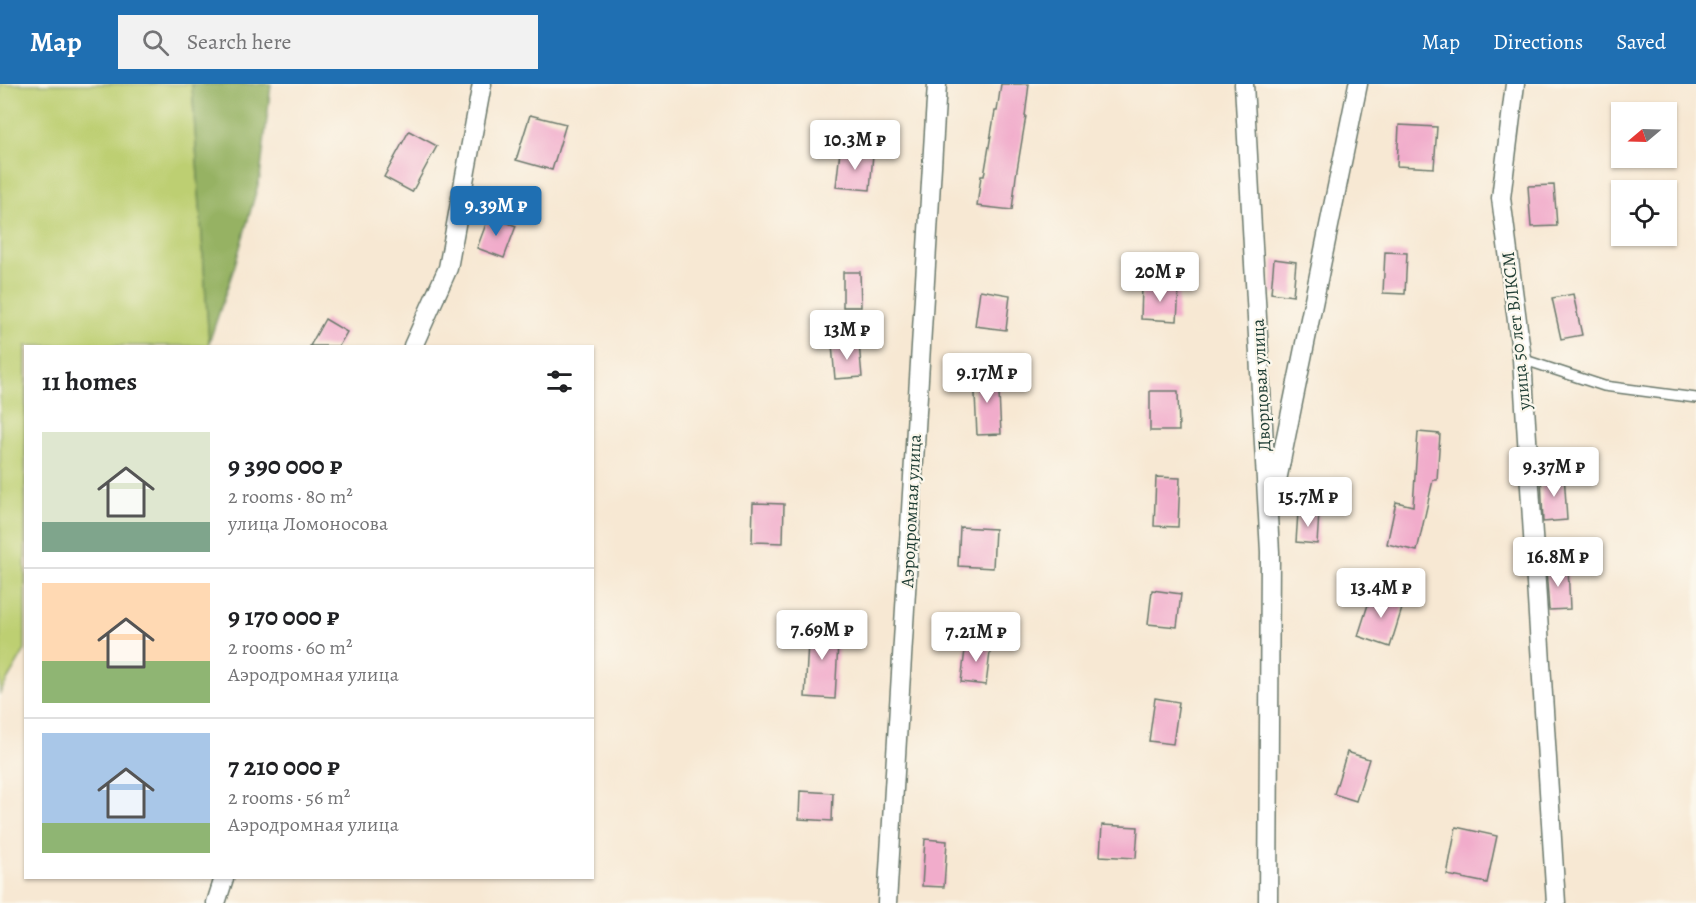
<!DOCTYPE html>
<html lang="en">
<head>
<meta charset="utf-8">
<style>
  :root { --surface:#fff; --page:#f2f2f2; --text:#202124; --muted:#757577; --line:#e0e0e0; --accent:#1f6fb2 }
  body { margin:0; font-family:Alegreya,serif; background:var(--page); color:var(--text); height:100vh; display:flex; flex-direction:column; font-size:22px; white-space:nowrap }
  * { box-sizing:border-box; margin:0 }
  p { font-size:20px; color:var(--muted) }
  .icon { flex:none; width:33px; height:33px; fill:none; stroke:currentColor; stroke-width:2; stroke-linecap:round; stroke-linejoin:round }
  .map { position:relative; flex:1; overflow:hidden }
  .sheet { position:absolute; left:24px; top:261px; width:570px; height:534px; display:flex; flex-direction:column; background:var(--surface); border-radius:0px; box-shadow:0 2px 4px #0004 }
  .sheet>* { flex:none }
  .needle { width:39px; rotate:251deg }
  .fabs { position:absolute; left:1611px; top:18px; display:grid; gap:12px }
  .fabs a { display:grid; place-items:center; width:66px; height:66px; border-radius:0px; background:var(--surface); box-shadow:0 2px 4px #0004; font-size:30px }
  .price { position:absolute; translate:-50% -51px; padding:0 14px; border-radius:6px; background:#fff; color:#222; font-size:20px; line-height:39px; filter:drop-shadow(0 2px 3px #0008) }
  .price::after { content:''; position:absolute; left:50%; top:36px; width:18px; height:14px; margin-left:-9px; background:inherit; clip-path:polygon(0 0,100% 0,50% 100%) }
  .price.current { background:var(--accent); color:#fff }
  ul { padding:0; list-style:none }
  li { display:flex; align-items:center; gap:18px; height:150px; padding:0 18px }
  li+li { border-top:2px solid var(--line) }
  li span { display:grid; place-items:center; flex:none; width:168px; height:120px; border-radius:0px; color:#555 }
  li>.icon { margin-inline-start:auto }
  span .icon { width:72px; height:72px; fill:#fffc; stroke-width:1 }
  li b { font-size:26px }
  h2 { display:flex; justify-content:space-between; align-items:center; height:72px; padding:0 18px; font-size:26px }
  header { display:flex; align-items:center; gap:36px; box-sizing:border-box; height:84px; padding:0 30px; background:var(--accent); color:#fff }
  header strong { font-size:28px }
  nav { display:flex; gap:33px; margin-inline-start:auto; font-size:21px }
  .search { width:420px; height:54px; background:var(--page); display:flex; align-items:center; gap:15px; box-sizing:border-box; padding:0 21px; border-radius:0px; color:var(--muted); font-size:22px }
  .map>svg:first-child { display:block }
  .green { fill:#bdcf72; stroke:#6e8653; stroke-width:1.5 }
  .forest { fill:#96b264; stroke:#5a784c; stroke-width:1.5 }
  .building { fill:#f1accb }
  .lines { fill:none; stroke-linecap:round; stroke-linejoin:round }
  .service-casing { stroke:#6b796c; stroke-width:12 }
  .minor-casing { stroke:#6b796c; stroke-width:21 }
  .service { stroke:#fff; stroke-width:9 }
  .minor { stroke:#fff; stroke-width:18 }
  .labels { text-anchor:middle; stroke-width:4.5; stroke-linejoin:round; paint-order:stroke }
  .street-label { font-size:18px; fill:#1f3d34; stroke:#fbf7ec }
</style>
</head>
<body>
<header>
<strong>Map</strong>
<div class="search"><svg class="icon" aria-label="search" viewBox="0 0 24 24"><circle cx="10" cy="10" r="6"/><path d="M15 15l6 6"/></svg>Search here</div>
<nav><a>Map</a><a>Directions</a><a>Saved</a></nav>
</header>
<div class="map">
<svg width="1696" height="819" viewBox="0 0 1696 819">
  <rect width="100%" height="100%" fill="#fbf7ec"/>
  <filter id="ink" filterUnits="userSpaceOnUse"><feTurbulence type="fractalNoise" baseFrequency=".0167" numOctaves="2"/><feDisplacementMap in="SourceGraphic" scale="12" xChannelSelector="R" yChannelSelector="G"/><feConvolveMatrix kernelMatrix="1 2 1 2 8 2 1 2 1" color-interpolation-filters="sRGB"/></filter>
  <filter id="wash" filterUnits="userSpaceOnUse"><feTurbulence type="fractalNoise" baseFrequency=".008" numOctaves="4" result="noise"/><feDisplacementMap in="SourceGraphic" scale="24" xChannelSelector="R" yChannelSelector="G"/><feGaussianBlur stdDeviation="1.35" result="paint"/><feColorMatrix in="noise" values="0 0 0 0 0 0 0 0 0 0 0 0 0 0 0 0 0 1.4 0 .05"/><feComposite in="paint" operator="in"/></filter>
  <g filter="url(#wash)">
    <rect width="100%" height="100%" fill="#f7e8d3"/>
    <!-- green -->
    <path class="green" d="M0 0H192L209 259 206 262H26L25 566 0 609Z"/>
    <!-- forest -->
    <path class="forest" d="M192 0H271L260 94 235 181 209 259Z"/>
    <g id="blocks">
      <!-- building -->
      <g class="building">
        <path d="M1001 0H1029L1025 32H1026L1016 92 1012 126 977 122 981 92H984L995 27H997Z"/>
        <path d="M530 31 566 40 552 86 516 76Z"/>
        <path d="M1399 41 1437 43 1434 84 1397 82Z"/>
        <path d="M409 47 437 62 412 108 384 93Z"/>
        <path d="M840 67 873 70 870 106 836 103Z"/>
        <path d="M1554 101 1557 142 1531 143 1528 102Z"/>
        <path d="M489 132 516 142 504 174 477 164Z"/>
        <path d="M1385 168 1407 169 1405 210 1383 209Z"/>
        <path d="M1274 175 1296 178 1293 212 1271 209Z"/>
        <path d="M843 188H860L861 223H843Z"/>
        <path d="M1142 202 1179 204 1177 237 1141 235Z"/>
        <path d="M980 206 1010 211 1006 246 975 242Z"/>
        <path d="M1573 210 1582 251 1561 255 1552 214Z"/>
        <path d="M325 235 347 248 339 262H310Z"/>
        <path d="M859 259 862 293 835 295 832 261Z"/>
        <path d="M998 289 1001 350 977 351 974 290Z"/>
        <path d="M1150 307H1178L1179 347H1150Z"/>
        <path d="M1418 348 1440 350 1437 396H1433L1417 467 1387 460 1396 418 1413 422Z"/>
        <path d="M1564 389 1567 436 1543 438 1541 391Z"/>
        <path d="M1156 393 1180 394 1178 443 1154 442Z"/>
        <path d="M753 419 784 420 783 459 752 458Z"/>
        <path d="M1298 428 1319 429 1317 460 1296 458Z"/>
        <path d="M960 443 995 445 993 484 958 482Z"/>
        <path d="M1568 483 1570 525 1549 526 1546 484Z"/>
        <path d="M1152 506 1181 510 1177 543 1148 540Z"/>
        <path d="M1372 508 1404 518 1390 563 1358 552Z"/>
        <path d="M809 540 839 541 835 615 805 613Z"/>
        <path d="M966 558 991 560 986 601 961 598Z"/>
        <path d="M1155 614 1179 618 1173 660 1149 657Z"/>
        <path d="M1347 668 1369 675 1356 717 1334 710Z"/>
        <path d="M800 707 833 709 832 737 799 735Z"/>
        <path d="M1102 741 1138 743 1136 774 1100 772Z"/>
        <path d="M1456 743 1497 752 1487 799 1447 791Z"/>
        <path d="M925 755 947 757 944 803 922 802Z"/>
      </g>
    </g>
  </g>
  <g filter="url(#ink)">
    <use href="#blocks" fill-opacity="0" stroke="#6b796c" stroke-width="1.5"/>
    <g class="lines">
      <!-- service casing -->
      <g class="service-casing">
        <path id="service" d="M1522 275 1604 302 1696 314"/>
      </g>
      <!-- minor casing -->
      <g class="minor-casing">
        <g id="minor">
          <path d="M1244 0 1270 468 1268 819"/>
          <path d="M1515 0 1501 114 1522 275 1556 819"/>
          <path d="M413 262 448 184 482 0"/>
          <path d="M1273 416 1358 0"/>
          <path d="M216 819 224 794"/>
          <path d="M887 819 937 0"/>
        </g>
      </g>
      <!-- service -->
      <use href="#service" class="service"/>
      <!-- minor -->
      <use href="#minor" class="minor"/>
    </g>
  </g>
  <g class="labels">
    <!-- street labels -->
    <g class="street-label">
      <text transform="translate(1516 247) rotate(-96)" y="6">улица 50 лет ВЛКСМ</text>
      <text transform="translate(1261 301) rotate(-93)" y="6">Дворцовая улица</text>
      <text transform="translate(911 427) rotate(-87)" y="6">Аэродромная улица</text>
    </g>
  </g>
</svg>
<div class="fabs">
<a><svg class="needle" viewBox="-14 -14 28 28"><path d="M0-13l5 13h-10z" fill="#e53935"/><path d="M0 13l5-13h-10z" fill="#757577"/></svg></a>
<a><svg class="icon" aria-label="locate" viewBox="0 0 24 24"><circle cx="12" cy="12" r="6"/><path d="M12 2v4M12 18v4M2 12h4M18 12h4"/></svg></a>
</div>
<b class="price" style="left:855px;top:87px">10.3M ₽</b>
<b class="price current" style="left:496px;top:153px">9.39M ₽</b>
<b class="price" style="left:1160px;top:219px">20M ₽</b>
<b class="price" style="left:847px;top:277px">13M ₽</b>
<b class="price" style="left:987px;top:320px">9.17M ₽</b>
<b class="price" style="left:1554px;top:414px">9.37M ₽</b>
<b class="price" style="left:1308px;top:444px">15.7M ₽</b>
<b class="price" style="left:1558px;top:504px">16.8M ₽</b>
<b class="price" style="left:1381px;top:535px">13.4M ₽</b>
<b class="price" style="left:822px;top:577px">7.69M ₽</b>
<b class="price" style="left:976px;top:579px">7.21M ₽</b>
<section class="sheet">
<h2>11 homes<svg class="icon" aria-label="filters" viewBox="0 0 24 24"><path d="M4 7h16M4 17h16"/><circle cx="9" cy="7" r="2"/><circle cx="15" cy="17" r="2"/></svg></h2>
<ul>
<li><span style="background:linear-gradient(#dfe7d0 75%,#7fa58c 0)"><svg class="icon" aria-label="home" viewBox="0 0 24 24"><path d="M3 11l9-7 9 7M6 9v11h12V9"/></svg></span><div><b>9 390 000 ₽</b><p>2 rooms · 80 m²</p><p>улица Ломоносова</p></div></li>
<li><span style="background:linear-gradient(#ffd9b3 65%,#8fb573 0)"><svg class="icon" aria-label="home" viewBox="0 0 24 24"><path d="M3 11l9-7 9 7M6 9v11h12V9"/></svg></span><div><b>9 170 000 ₽</b><p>2 rooms · 60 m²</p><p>Аэродромная улица</p></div></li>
<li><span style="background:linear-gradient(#a9c7e8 75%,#8fb573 0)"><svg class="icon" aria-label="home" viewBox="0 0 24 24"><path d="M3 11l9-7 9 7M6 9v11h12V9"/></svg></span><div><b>7 210 000 ₽</b><p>2 rooms · 56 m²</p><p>Аэродромная улица</p></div></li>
</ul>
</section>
</div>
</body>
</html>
